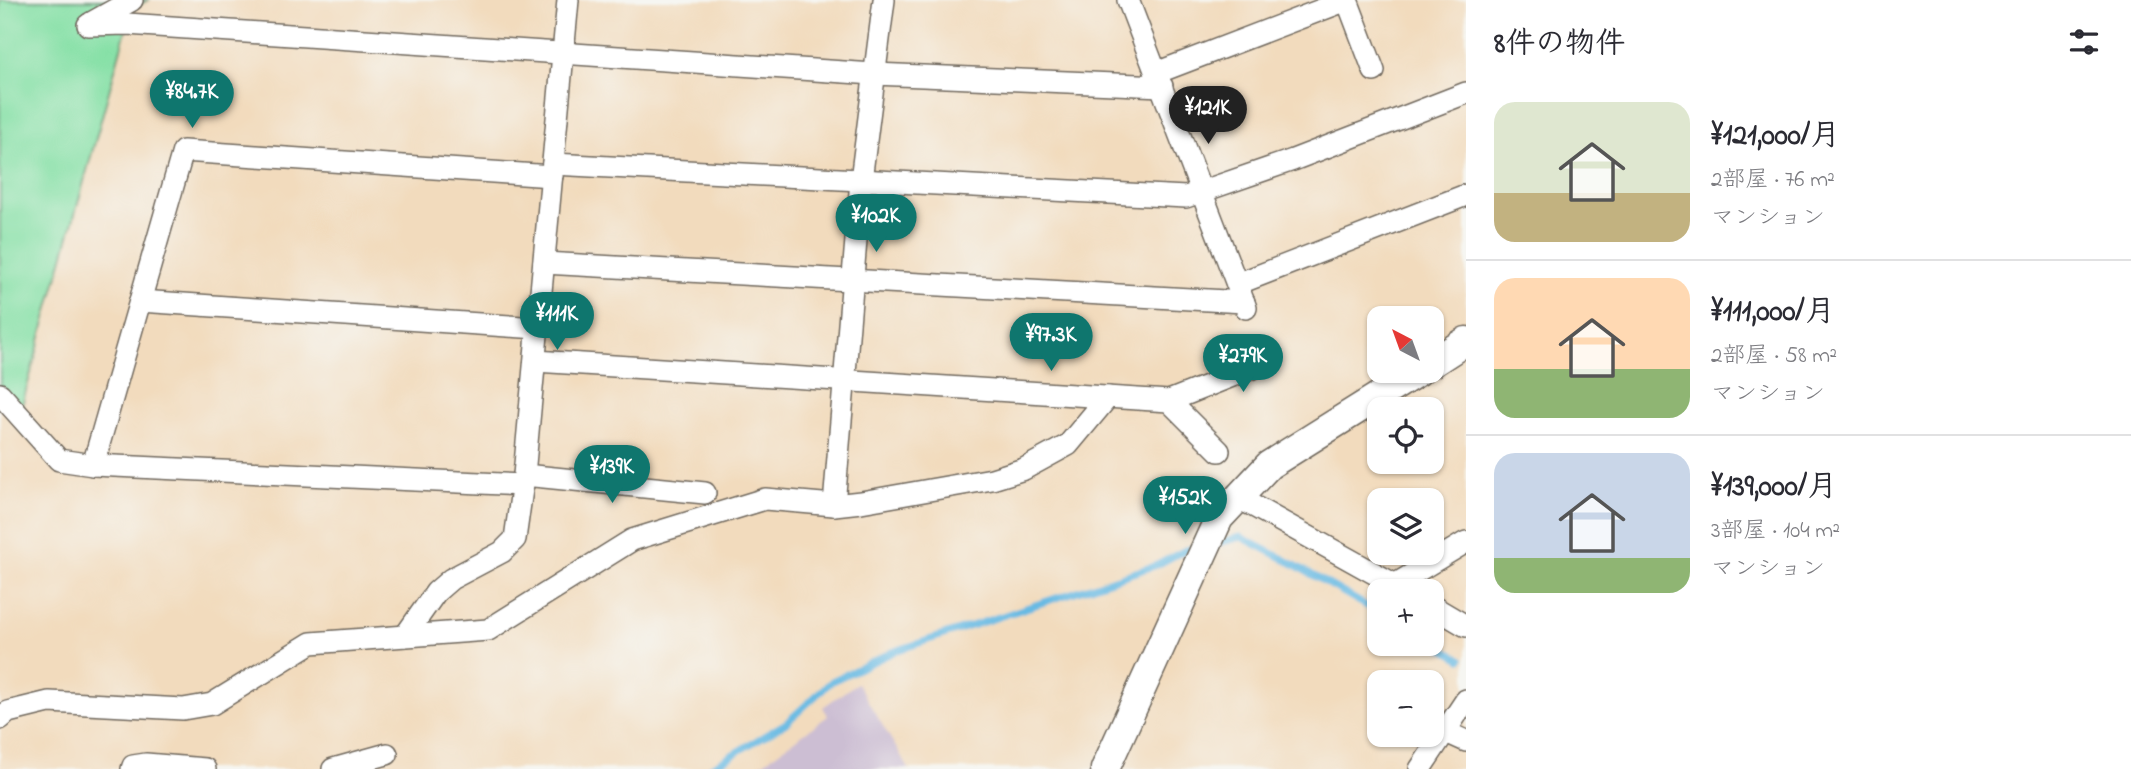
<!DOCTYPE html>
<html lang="ja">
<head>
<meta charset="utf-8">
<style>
  :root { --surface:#fff; --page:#f2f2f3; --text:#2b2b33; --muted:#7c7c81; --line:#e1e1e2; --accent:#0f766e }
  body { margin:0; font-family:"Indie Flower","Klee One",sans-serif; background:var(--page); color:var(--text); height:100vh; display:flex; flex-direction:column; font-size:26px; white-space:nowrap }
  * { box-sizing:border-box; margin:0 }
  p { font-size:23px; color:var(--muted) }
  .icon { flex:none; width:38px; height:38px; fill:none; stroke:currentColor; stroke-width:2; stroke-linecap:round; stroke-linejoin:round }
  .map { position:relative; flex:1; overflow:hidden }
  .panel { display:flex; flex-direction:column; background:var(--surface); width:665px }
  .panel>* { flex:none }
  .needle { width:46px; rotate:319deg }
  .fabs { position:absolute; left:1367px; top:306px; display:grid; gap:14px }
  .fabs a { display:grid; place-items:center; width:77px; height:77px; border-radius:14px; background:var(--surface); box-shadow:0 2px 5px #0004; font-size:35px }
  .price { position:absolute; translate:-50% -60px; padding:0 16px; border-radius:24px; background:var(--accent); color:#fff; font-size:23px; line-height:46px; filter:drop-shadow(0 2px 4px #0008) }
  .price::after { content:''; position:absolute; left:50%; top:42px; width:21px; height:16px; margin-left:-10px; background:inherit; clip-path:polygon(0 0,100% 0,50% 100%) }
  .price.on { background:#222; color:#fff }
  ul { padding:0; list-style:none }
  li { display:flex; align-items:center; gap:21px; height:175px; padding:0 28px }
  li+li { border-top:2px solid var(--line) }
  li span { display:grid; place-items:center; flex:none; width:196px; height:140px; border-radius:21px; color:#555 }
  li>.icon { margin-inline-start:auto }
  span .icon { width:84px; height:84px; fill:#fffc; stroke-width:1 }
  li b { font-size:30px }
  h2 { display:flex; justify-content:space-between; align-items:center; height:84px; padding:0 28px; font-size:30px }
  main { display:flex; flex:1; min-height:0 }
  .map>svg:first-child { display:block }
  .industrial { fill:#ccbed3 }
  .green { fill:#85e0a6; stroke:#588668; stroke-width:2 }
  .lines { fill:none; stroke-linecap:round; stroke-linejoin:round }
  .stream { stroke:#67bae3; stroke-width:7 }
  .street-casing { stroke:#71695e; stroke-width:24 }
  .secondary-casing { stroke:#71695e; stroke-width:31 }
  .street { stroke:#fff; stroke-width:21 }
  .secondary { stroke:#fff; stroke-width:28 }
</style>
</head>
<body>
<main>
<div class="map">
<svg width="1466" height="769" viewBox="0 0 1466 769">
  <rect width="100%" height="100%" fill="#f6f6f2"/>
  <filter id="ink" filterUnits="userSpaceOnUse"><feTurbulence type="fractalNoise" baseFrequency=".0143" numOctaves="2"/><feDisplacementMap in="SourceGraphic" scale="14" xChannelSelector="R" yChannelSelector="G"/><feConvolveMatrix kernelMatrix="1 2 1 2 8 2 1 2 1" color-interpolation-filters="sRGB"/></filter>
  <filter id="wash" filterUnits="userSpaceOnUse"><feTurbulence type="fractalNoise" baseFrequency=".00686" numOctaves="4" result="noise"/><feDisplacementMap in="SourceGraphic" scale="28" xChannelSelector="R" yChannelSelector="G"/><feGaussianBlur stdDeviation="1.57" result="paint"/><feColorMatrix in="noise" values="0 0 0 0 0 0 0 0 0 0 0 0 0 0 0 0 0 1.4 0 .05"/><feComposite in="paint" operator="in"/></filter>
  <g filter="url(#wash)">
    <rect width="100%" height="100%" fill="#f2dbbd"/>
    <!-- industrial -->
    <path class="industrial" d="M857 683 909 769H754L828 716 823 707Z"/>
    <!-- green -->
    <path class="green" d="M0 0H148L134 8 126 30 19 416 0 394Z"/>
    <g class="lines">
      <!-- stream -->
      <g class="stream">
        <path d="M1218 543 1241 537 1286 560 1379 613"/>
        <path d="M1432 642 1461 659"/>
        <path d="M708 769 786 723 832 681 895 651 1157 565 1185 550 1196 548"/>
      </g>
    </g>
  </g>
  <g filter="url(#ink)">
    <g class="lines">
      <!-- street casing -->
      <g class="street-casing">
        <g id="street">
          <path d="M1128 0 1246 308"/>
          <path d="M1347 0 1374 71"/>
          <path d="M91 23 132 0"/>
          <path d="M88 25 127 24 874 74 1162 86"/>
          <path d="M1156 73 1347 0"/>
          <path d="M553 164 1186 197 1293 160 1466 93"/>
          <path d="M544 263 1244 302"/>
          <path d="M1237 284 1466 195"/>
          <path d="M140 301 538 328"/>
          <path d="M535 361 1169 401 1219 451"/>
          <path d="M0 394 59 460 93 465 523 485"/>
          <path d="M1169 401 1265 363 1263 355"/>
          <path d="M93 465 183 151 552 176"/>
          <path d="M524 475 705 493"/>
          <path d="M1239 498 1408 592"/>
          <path d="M834 505 861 180 884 0"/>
          <path d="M1396 584 1466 542"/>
          <path d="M1432 606 1466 626"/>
          <path d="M405 636 436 592 451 579 502 552 515 539 524 475 568 0"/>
          <path d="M0 719 8 712 49 702 183 709 212 704 311 643 488 630 632 540 765 499 834 505 861 502 992 479 1024 469 1068 445 1108 397"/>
          <path d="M1446 732 1466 741"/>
          <path d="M132 769 133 766 146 764 205 769"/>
          <path d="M333 769 387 754"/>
          <path d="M1420 769 1466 700"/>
        </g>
      </g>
      <!-- secondary casing -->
      <g class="secondary-casing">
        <g id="secondary">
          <path d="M1432 363 1466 341"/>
          <path d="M1105 769 1219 518 1269 465 1419 371"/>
        </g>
      </g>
      <!-- street -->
      <use href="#street" class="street"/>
      <!-- secondary -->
      <use href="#secondary" class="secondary"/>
    </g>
  </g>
</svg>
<div class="fabs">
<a><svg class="needle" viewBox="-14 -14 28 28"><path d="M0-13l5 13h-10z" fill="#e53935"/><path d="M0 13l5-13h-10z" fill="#7c7c81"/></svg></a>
<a><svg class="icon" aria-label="locate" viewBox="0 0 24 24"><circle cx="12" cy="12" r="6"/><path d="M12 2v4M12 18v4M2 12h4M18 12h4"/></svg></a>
<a><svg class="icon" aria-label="layers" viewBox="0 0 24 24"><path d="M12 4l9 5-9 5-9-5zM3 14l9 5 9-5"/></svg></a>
<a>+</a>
<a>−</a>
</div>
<b class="price" style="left:192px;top:130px">¥84.7K</b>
<b class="price on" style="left:1208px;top:146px">¥121K</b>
<b class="price" style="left:876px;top:254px">¥102K</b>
<b class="price" style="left:557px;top:352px">¥111K</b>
<b class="price" style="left:1051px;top:373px">¥97.3K</b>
<b class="price" style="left:1243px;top:394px">¥279K</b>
<b class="price" style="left:612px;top:505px">¥139K</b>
<b class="price" style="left:1185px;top:536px">¥152K</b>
</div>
<section class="panel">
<h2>8件の物件<svg class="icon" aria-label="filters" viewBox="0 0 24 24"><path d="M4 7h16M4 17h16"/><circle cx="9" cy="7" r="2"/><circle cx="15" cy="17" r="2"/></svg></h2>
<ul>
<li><span style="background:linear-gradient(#dfe7d0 65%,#c2b280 0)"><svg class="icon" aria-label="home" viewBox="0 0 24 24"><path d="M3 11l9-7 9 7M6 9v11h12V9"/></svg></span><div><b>¥121,000/月</b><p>2部屋 · 76 m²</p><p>マンション</p></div></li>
<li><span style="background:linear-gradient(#ffd9b3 65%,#8fb573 0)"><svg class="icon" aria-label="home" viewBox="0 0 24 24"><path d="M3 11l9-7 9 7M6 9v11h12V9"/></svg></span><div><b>¥111,000/月</b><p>2部屋 · 58 m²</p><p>マンション</p></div></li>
<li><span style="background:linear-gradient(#c9d6e8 75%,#8fb573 0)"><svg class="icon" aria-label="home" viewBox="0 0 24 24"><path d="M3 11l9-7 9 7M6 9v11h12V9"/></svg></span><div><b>¥139,000/月</b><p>3部屋 · 104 m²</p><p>マンション</p></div></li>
</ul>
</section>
</main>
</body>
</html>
